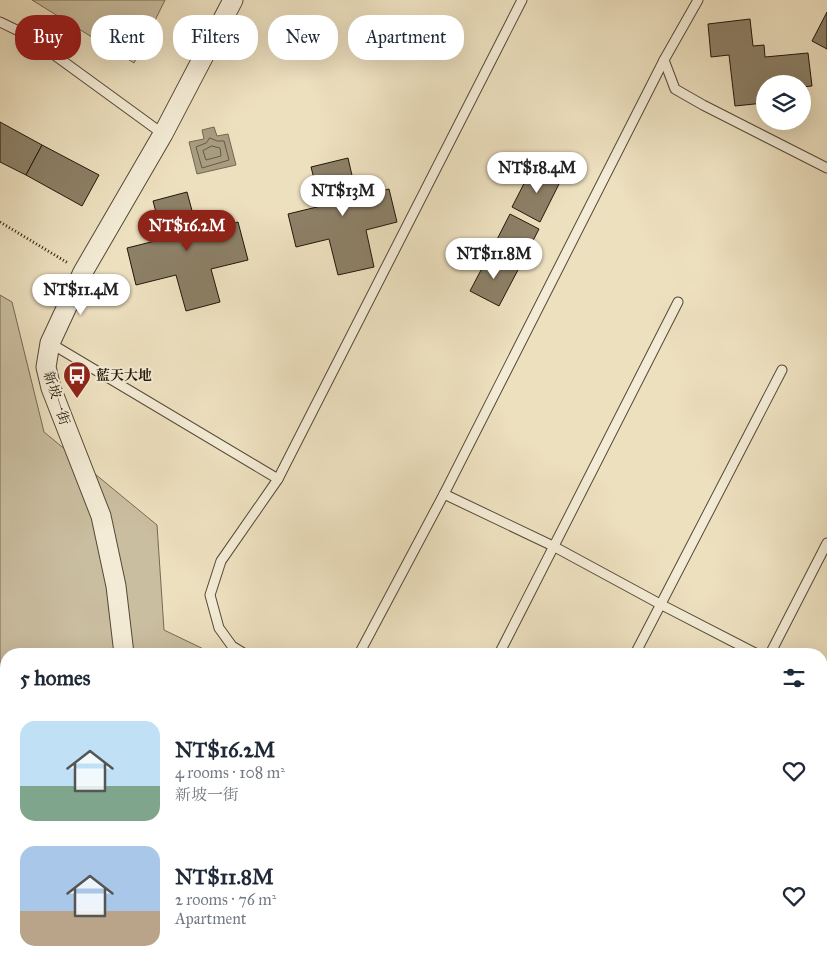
<!DOCTYPE html>
<html lang="en">
<head>
<meta charset="utf-8">
<style>
  :root { --surface:#fff; --page:#f6f6f7; --text:#1f2937; --muted:#747a83; --accent:#8f2418 }
  body { margin:0; font-family:"IM FELL Great Primer","Noto Serif TC",serif; background:var(--page); color:var(--text); height:100vh; display:flex; flex-direction:column; font-size:19px; white-space:nowrap }
  * { box-sizing:border-box; margin:0 }
  p { font-size:16px; color:var(--muted) }
  .icon { flex:none; width:28px; height:28px; fill:none; stroke:currentColor; stroke-width:2; stroke-linecap:round; stroke-linejoin:round }
  .map { position:relative; flex:1; overflow:hidden }
  .drawer { position:absolute; left:0px; top:648px; width:828px; height:321px; display:flex; flex-direction:column; background:var(--surface); border-radius:20px 20px 0 0; box-shadow:0 5px 20px #0002 }
  .drawer>* { flex:none }
  .top-card { position:absolute; left:15px; top:15px; width:500px; height:45px; display:flex; gap:10px }
  .buttons { position:absolute; left:756px; top:75px; display:grid; gap:10px }
  .buttons a { display:grid; place-items:center; width:55px; height:55px; border-radius:50%; background:var(--surface); box-shadow:0 5px 20px #0002; font-size:25px }
  .price { position:absolute; translate:-50% -42px; padding:0 11px; border-radius:18px; background:#fff; color:#222; font-size:16px; line-height:32px; filter:drop-shadow(0 1px 2px #0008) }
  .price::after { content:''; position:absolute; left:50%; top:30px; width:15px; height:11px; margin-left:-8px; background:inherit; clip-path:polygon(0 0,100% 0,50% 100%) }
  .price.selected { background:var(--accent); color:#fff }
  ul { padding:0; list-style:none }
  li { display:flex; align-items:center; gap:15px; height:125px; padding:0 20px }
  li span { display:grid; place-items:center; flex:none; width:140px; height:100px; border-radius:15px; color:#555 }
  li>.icon { margin-inline-start:auto }
  span .icon { width:60px; height:60px; fill:#fffc; stroke-width:1 }
  li b { font-size:21px }
  h2 { display:flex; justify-content:space-between; align-items:center; height:60px; padding:0 20px; font-size:21px }
  .tag { padding:0 18px; border-radius:20px; background:var(--surface); box-shadow:0 5px 20px #0002; font-size:18px; line-height:45px }
  .tag.selected { background:var(--accent); color:#fff }
  .map>svg:first-child { display:block }
  .green { fill:#cabea0; stroke:#766a54 }
  .water { fill:#a89c81; stroke:#726751 }
  .lines { fill:none; stroke-linecap:round; stroke-linejoin:round }
  .shore { stroke:#655a44; stroke-width:1 }
  .stream { stroke:#726751; stroke-width:6 }
  .building { fill:#8c8067; stroke:#221708 }
  .service-casing { stroke:#554936; stroke-width:11 }
  .minor-casing { stroke:#554936; stroke-width:21 }
  .path { stroke:#221708; stroke-width:3; stroke-dasharray:1 2.5; stroke-linecap:butt }
  .service { stroke:#f3ebd5; stroke-width:9 }
  .minor { stroke:#f3ebd5; stroke-width:19 }
  .labels { text-anchor:middle; stroke-width:4; stroke-linejoin:round; paint-order:stroke }
  .poi-label { font-size:14px; font-weight:bold; fill:#221708; stroke:#f3ebd5; text-anchor:start }
  .street-label { font-size:14px; fill:#221708; stroke:#f3ebd5 }
</style>
</head>
<body>
<div class="map">
<svg width="827" height="968" viewBox="0 0 827 968">
  <rect width="100%" height="100%" fill="#ede0bf"/>
  <filter id="stains"><feTurbulence type="fractalNoise" baseFrequency=".004" numOctaves="4"/><feColorMatrix values="0 0 0 0 .2 0 0 0 0 .09 0 0 0 0 .02 0 0 0 .5 -.17"/></filter>
  <radialGradient id="worn" r=".72"><stop offset=".6" stop-color="#630" stop-opacity="0"/><stop offset="1" stop-color="#630" stop-opacity=".3"/></radialGradient>
  <!-- green -->
  <g class="green">
    <path d="M32 0H165L134 63Z"/>
    <path d="M0 295 12 302 44 432 157 525 164 630 214 654H6V962H394L403 968H0Z"/>
  </g>
  <!-- water -->
  <path class="water" d="M214 127 217 136 228 134 236 165 197 174 189 142 204 139 202 130Z"/>
  <g class="lines">
    <!-- shore -->
    <g class="shore">
      <path d="M210 138 217 141H224L229 160 202 168 196 147 206 143Z"/>
      <path d="M212 146 220 148 221 156 206 160 203 151Z"/>
    </g>
    <!-- stream -->
    <path class="stream" d="M825 968 827 964"/>
  </g>
  <!-- building -->
  <g class="building">
    <path d="M827 12V49L812 41Z"/>
    <path d="M750 19 753 46 764 45 765 57 808 53 812 86 802 87V84H765V91H763L764 103 735 106 729 55 711 57 708 24Z"/>
    <path d="M0 122 42 145 26 175 0 162Z"/>
    <path d="M42 145 99 175 82 206 26 175Z"/>
    <path d="M348 158 357 197 389 189 397 222 366 230 374 267 338 275 329 239 296 247 288 214 321 206 311 167Z"/>
    <path d="M533 166 561 180 540 222 512 207Z"/>
    <path d="M187 192 198 233 238 222 248 260 211 269 220 302 186 311 176 275 136 285 127 248 163 239 153 201Z"/>
    <path d="M510 214 539 229 519 268 490 253Z"/>
    <path d="M490 253 519 268 499 306 470 291Z"/>
  </g>
  <g class="lines">
    <!-- service casing -->
    <g class="service-casing">
      <g id="service">
        <path d="M698 0 664 60 675 89 703 105 827 168"/>
        <path d="M0 22 27 35 163 134"/>
        <path d="M50 343 278 479"/>
        <path d="M444 494 553 546 660 604 757 654"/>
        <path d="M245 654 232 646 219 628 210 595 221 561 278 479 522 0"/>
        <path d="M359 654 444 494 664 60"/>
        <path d="M499 654 678 302"/>
        <path d="M635 654 782 370"/>
        <path d="M770 654 827 543"/>
        <path d="M821 686 827 689"/>
        <path d="M206 968 208 962"/>
        <path d="M606 968 609 962"/>
      </g>
    </g>
    <!-- minor casing -->
    <g class="minor-casing">
      <g id="minor">
        <path d="M124 654 116 586 101 516 51 388 46 367 50 343 83 272 163 134 233 0"/>
        <path d="M165 962V968"/>
      </g>
    </g>
    <!-- path -->
    <path class="path" d="M0 222 68 263"/>
    <!-- service -->
    <use href="#service" class="service"/>
    <!-- minor -->
    <use href="#minor" class="minor"/>
  </g>
  <!-- icons -->
  <defs>
    <g id="bus-pin" transform="scale(1.4375)"><path d="M0 17L-7.5 6A9.5 9.5 0 1 1 7.5 6Z" fill="#8f2418" stroke="#f3ebd5"/><path d="M-5-6H5V4H4V6H2V4H-2V6H-4V4H-5ZM-3.5-4V0h7V-4ZM-3.5 1.2v1.5H-2V1.2ZM2 1.2v1.5H3.5V1.2Z" fill="#fff"/></g>
  </defs>
  <g fill-rule="evenodd">
    <use href="#bus-pin" x="77" y="375"/>
  </g>
  <g class="labels">
    <!-- poi labels -->
    <g class="poi-label">
      <text x="96" y="380">藍天大地</text>
    </g>
    <!-- street labels -->
    <g class="street-label">
      <text transform="translate(57 398) rotate(72)" y="5">新坡一街</text>
    </g>
  </g>
  <rect width="100%" height="100%" filter="url(#stains)"/>
  <rect width="100%" height="100%" fill="url(#worn)"/>
</svg>
<div class="buttons">
<a><svg class="icon" aria-label="layers" viewBox="0 0 24 24"><path d="M12 4l9 5-9 5-9-5zM3 14l9 5 9-5"/></svg></a>
</div>
<b class="price" style="left:537px;top:194px">NT$18.4M</b>
<b class="price" style="left:343px;top:217px">NT$13M</b>
<b class="price selected" style="left:187px;top:252px">NT$16.2M</b>
<b class="price" style="left:494px;top:280px">NT$11.8M</b>
<b class="price" style="left:81px;top:316px">NT$11.4M</b>
<div class="top-card">
<a class="tag selected">Buy</a>
<a class="tag">Rent</a>
<a class="tag">Filters</a>
<a class="tag">New</a>
<a class="tag">Apartment</a>
</div>
<section class="drawer">
<h2>5 homes<svg class="icon" aria-label="filters" viewBox="0 0 24 24"><path d="M4 7h16M4 17h16"/><circle cx="9" cy="7" r="2"/><circle cx="15" cy="17" r="2"/></svg></h2>
<ul>
<li><span style="background:linear-gradient(#bfe0f5 65%,#7fa58c 0)"><svg class="icon" aria-label="home" viewBox="0 0 24 24"><path d="M3 11l9-7 9 7M6 9v11h12V9"/></svg></span><div><b>NT$16.2M</b><p>4 rooms · 108 m²</p><p>新坡一街</p></div><svg class="icon" aria-label="heart" viewBox="0 0 24 24"><path d="M12 20l-8-8c-3-5 5-10 8-4 3-6 11-1 8 4z"/></svg></li>
<li><span style="background:linear-gradient(#a9c7e8 65%,#b9a48a 0)"><svg class="icon" aria-label="home" viewBox="0 0 24 24"><path d="M3 11l9-7 9 7M6 9v11h12V9"/></svg></span><div><b>NT$11.8M</b><p>2 rooms · 76 m²</p><p>Apartment</p></div><svg class="icon" aria-label="heart" viewBox="0 0 24 24"><path d="M12 20l-8-8c-3-5 5-10 8-4 3-6 11-1 8 4z"/></svg></li>
</ul>
</section>
</div>
</body>
</html>
